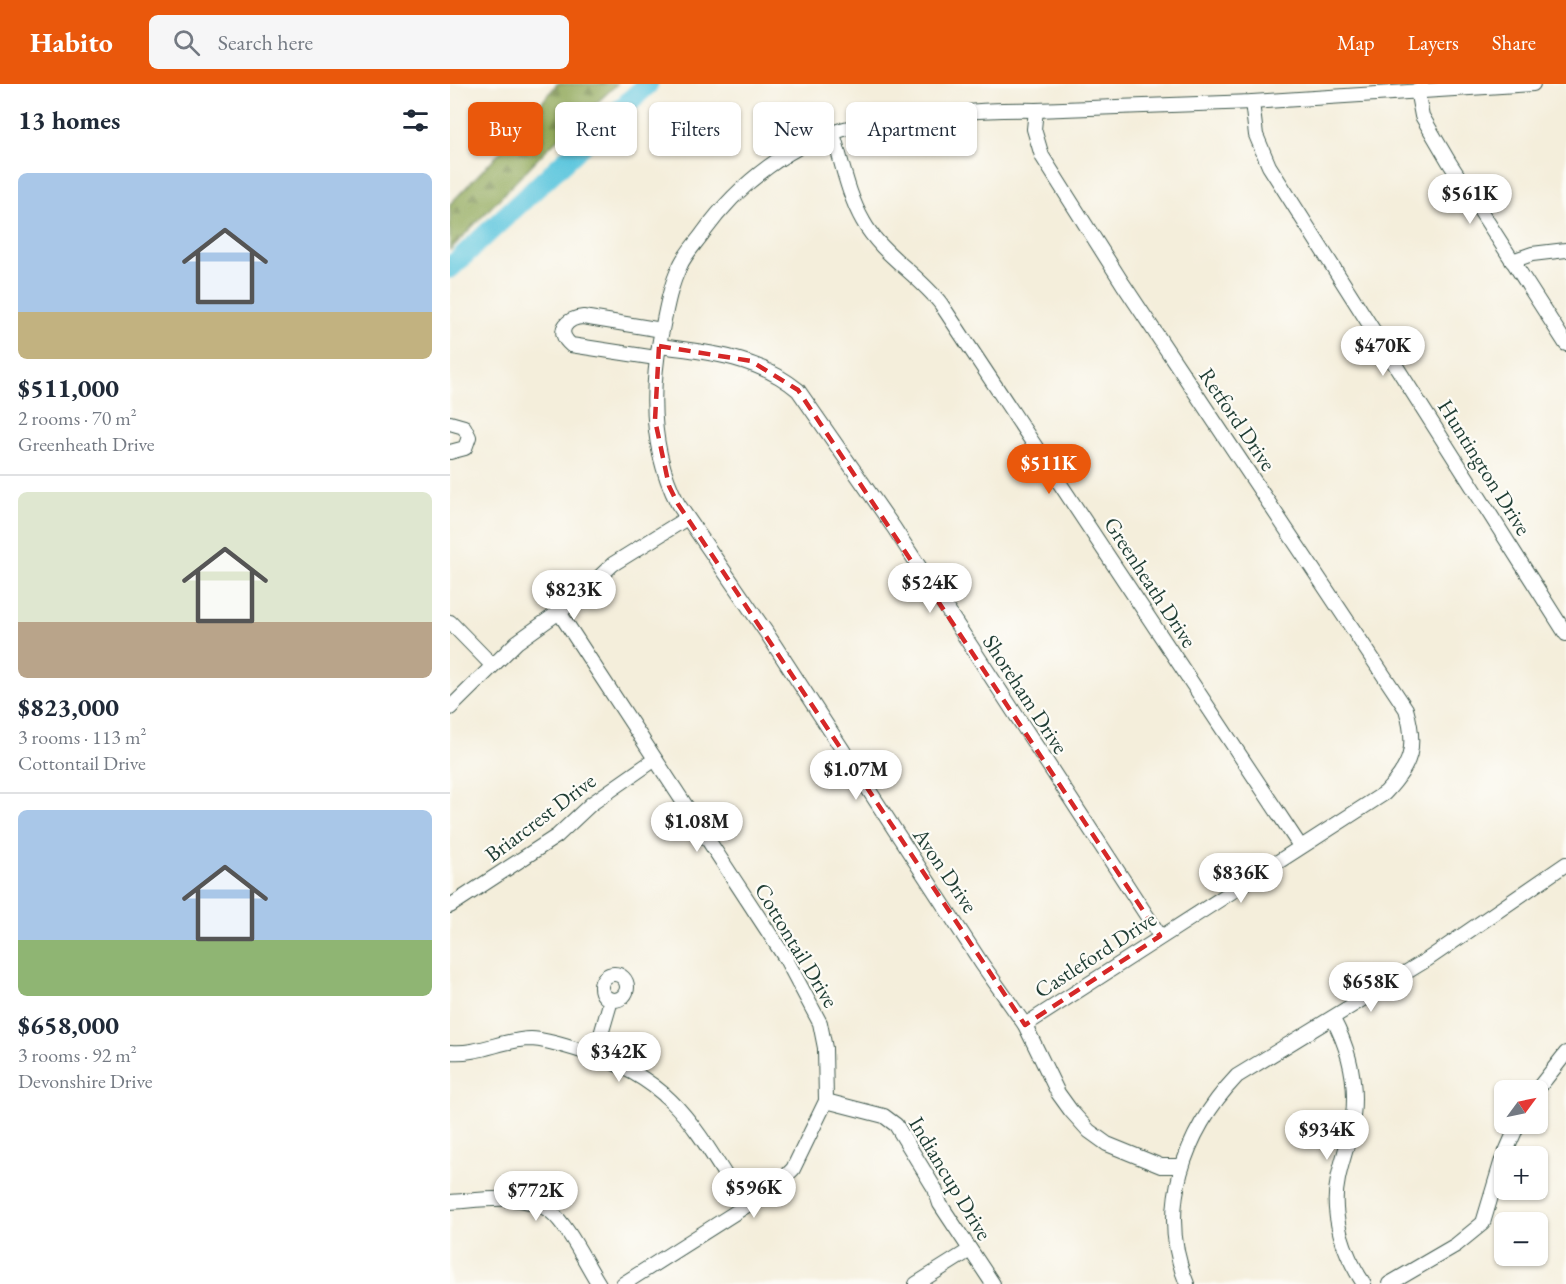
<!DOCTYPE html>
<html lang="en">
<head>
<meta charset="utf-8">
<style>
  :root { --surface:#fff; --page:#f6f6f7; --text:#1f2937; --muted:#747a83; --line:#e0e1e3; --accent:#ea580c }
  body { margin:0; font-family:"EB Garamond",serif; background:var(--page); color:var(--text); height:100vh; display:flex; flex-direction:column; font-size:22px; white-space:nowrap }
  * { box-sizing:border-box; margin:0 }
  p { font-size:20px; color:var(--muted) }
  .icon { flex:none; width:33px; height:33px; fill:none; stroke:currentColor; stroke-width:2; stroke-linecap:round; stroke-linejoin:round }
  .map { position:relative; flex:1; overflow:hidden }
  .drawer { display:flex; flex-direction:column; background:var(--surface); width:450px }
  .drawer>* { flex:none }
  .hud { position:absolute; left:18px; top:18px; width:570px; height:54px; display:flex; gap:12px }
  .needle { width:39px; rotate:57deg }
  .fabs { position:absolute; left:1044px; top:996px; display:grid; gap:12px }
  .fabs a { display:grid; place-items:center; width:54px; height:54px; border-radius:9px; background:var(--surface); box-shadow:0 2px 4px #0004; font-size:30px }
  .price { position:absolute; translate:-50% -51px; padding:0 14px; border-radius:21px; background:#fff; color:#222; font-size:20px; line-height:39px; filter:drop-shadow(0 2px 3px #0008) }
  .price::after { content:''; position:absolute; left:50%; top:36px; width:18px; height:14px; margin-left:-9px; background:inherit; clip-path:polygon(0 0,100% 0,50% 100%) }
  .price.active { background:var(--accent); color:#fff }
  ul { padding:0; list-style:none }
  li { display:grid; align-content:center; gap:12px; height:318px; padding:0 18px }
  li+li { border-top:2px solid var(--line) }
  li span { display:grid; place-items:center; height:186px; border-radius:9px; color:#555 }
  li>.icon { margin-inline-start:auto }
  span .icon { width:108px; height:108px; fill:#fffc; stroke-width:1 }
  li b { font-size:26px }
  h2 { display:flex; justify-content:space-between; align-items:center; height:72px; padding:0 18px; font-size:26px }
  .tag { padding:0 21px; border-radius:9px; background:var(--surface); box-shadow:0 2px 4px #0004; font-size:21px; line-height:54px }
  .tag.active { background:var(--accent); color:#fff }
  header { display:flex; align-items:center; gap:36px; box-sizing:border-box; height:84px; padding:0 30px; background:var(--accent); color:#fff }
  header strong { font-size:28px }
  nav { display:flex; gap:33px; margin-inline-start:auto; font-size:21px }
  .search { width:420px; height:54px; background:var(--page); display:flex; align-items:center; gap:15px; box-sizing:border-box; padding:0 21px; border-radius:9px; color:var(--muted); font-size:22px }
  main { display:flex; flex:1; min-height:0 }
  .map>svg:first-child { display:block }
  .forest { fill:url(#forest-firs); stroke:#577246; stroke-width:1.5 }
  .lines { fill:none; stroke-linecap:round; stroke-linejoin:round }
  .river { stroke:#61c7de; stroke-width:21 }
  .minor-casing { stroke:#3f584d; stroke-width:16 }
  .minor { stroke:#fff; stroke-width:14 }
  .marked { fill:none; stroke:#d62828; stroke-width:4.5; stroke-dasharray:12 8; stroke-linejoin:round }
  .labels { text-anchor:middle; stroke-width:4.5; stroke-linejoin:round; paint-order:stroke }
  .street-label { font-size:22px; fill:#1f3d34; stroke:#fdfcf7 }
</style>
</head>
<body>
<header>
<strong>Habito</strong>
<div class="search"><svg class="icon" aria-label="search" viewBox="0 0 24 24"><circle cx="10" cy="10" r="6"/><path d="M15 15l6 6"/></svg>Search here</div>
<nav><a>Map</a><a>Layers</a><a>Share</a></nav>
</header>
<main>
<section class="drawer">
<h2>13 homes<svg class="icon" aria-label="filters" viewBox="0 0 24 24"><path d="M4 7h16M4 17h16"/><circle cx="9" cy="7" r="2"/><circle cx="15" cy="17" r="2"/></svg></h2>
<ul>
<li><span style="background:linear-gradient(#a9c7e8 75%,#c2b280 0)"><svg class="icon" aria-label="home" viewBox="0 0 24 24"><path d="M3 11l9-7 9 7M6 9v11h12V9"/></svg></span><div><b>$511,000</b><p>2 rooms · 70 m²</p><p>Greenheath Drive</p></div></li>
<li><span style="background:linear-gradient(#dfe7d0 70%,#b9a48a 0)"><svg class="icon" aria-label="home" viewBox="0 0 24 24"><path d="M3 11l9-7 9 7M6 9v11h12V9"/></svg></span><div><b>$823,000</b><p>3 rooms · 113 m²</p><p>Cottontail Drive</p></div></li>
<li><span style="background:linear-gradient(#a9c7e8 70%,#8fb573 0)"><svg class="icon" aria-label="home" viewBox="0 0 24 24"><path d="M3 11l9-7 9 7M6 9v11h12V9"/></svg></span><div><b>$658,000</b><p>3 rooms · 92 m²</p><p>Devonshire Drive</p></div></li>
</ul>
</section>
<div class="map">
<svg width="1116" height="1200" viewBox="0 0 1116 1200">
  <defs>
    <pattern id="forest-firs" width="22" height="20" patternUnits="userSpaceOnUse" patternTransform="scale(1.5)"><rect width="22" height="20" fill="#8fa759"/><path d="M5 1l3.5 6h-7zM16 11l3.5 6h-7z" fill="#74894a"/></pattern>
  </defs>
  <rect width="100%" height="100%" fill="#fdfcf7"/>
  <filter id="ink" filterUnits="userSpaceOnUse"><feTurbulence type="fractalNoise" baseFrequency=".0167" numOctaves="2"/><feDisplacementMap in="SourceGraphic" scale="12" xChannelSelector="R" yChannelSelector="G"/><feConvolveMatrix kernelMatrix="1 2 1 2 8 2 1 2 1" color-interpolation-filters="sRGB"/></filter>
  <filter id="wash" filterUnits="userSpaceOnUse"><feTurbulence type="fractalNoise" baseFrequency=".008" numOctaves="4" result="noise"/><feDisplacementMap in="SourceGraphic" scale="24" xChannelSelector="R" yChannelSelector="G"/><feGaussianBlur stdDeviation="1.35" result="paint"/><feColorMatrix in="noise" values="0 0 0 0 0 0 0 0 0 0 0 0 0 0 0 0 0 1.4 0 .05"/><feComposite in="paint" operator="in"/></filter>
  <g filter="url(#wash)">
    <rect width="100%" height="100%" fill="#f4eedb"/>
    <!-- forest -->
    <path class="forest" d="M107 0H167L96 66 0 166V120L56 62Z"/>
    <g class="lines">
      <!-- river -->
      <path class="river" d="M0 184 198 0"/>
    </g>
  </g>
  <g filter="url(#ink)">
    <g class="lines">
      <!-- minor casing -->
      <g class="minor-casing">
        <g id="minor">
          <path d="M967 6 972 32 999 78 1116 260"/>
          <path d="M802 18 806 51 819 82 1116 550"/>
          <path d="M383 50C392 78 398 111 413 137 431 170 468 190 491 220L850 762"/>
          <path d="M1062 177 1082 170 1116 166"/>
          <path d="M209 262C259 268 308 273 348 306L444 444 710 852"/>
          <path d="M206 274 121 261C105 248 116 234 133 233L212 246"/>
          <path d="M0 339 14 343 19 353 15 364 0 368"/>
          <path d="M109 528 336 875 370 939 375 964 376 1017 343 1085 324 1104 173 1200"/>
          <path d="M0 538 42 581"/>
          <path d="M0 624 67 558 123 518 163 480 237 434"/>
          <path d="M0 822 107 752 141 720 204 676"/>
          <circle cx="164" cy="903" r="13"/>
          <path d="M883 935C899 965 907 997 903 1032 901 1054 892 1074 888 1095 880 1132 894 1170 914 1200"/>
          <path d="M575 941 935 709C962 681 967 662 956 625L673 200 592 72 584 45 586 26"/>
          <path d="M0 968C28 971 54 955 81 955 100 956 117 963 135 968 227 997 246 1047 295 1122"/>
          <path d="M145 971 161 916"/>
          <path d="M1087 1006 1116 969"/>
          <path d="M376 1017 434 1032 446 1041 485 1105 490 1120 543 1200"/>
          <path d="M732 1082H711L657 1060 639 1047 621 1027 608 1009 575 941 532 880 316 548 228 420C202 370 200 311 210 256 215 232 219 204 230 182 235 170 246 159 253 149 288 100 342 57 402 43 431 36 462 33 491 30 523 27 554 25 586 26L802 18 1083 0"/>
          <path d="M0 1118C31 1116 73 1108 100 1127 118 1141 136 1180 149 1200"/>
          <path d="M466 1200 520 1166"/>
          <path d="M737 1200C706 1125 734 1048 787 992L978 875 1116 780"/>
          <path d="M939 1200 1006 1161 1033 1139 1051 1079 1068 1040"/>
        </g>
      </g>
      <!-- minor -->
      <use href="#minor" class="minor"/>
    </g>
  </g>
  <!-- marked area -->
  <path class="marked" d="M209 262 301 277 348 306 710 852 575 941 228 420 219 402 205 336Z"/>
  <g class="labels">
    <!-- street labels -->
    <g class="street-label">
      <text transform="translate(788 335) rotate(56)" y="8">Retford Drive</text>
      <text transform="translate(1035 383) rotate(58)" y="8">Huntington Drive</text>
      <text transform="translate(701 498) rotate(57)" y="8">Greenheath Drive</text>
      <text transform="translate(576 610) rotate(57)" y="8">Shoreham Drive</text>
      <text transform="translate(90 733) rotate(-37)" y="8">Briarcrest Drive</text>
      <text transform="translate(496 786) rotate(56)" y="8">Avon Drive</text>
      <text transform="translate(347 861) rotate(59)" y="8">Cottontail Drive</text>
      <text transform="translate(645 870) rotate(-33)" y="8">Castleford Drive</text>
      <text transform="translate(501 1094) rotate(59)" y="8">Indiancup Drive</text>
    </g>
  </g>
</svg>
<div class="fabs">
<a><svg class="needle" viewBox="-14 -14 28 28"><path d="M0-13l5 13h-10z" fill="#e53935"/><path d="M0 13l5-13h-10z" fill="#747a83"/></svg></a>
<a>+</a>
<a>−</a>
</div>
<b class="price" style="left:1020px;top:141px">$561K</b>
<b class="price" style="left:933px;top:293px">$470K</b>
<b class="price active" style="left:599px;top:411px">$511K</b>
<b class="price" style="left:480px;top:530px">$524K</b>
<b class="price" style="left:124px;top:537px">$823K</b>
<b class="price" style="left:406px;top:717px">$1.07M</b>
<b class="price" style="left:247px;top:769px">$1.08M</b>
<b class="price" style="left:791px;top:820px">$836K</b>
<b class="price" style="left:921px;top:929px">$658K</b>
<b class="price" style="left:169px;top:999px">$342K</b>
<b class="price" style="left:877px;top:1077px">$934K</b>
<b class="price" style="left:304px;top:1135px">$596K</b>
<b class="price" style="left:86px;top:1138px">$772K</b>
<div class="hud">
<a class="tag active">Buy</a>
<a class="tag">Rent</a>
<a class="tag">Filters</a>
<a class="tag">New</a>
<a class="tag">Apartment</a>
</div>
</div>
</main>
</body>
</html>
